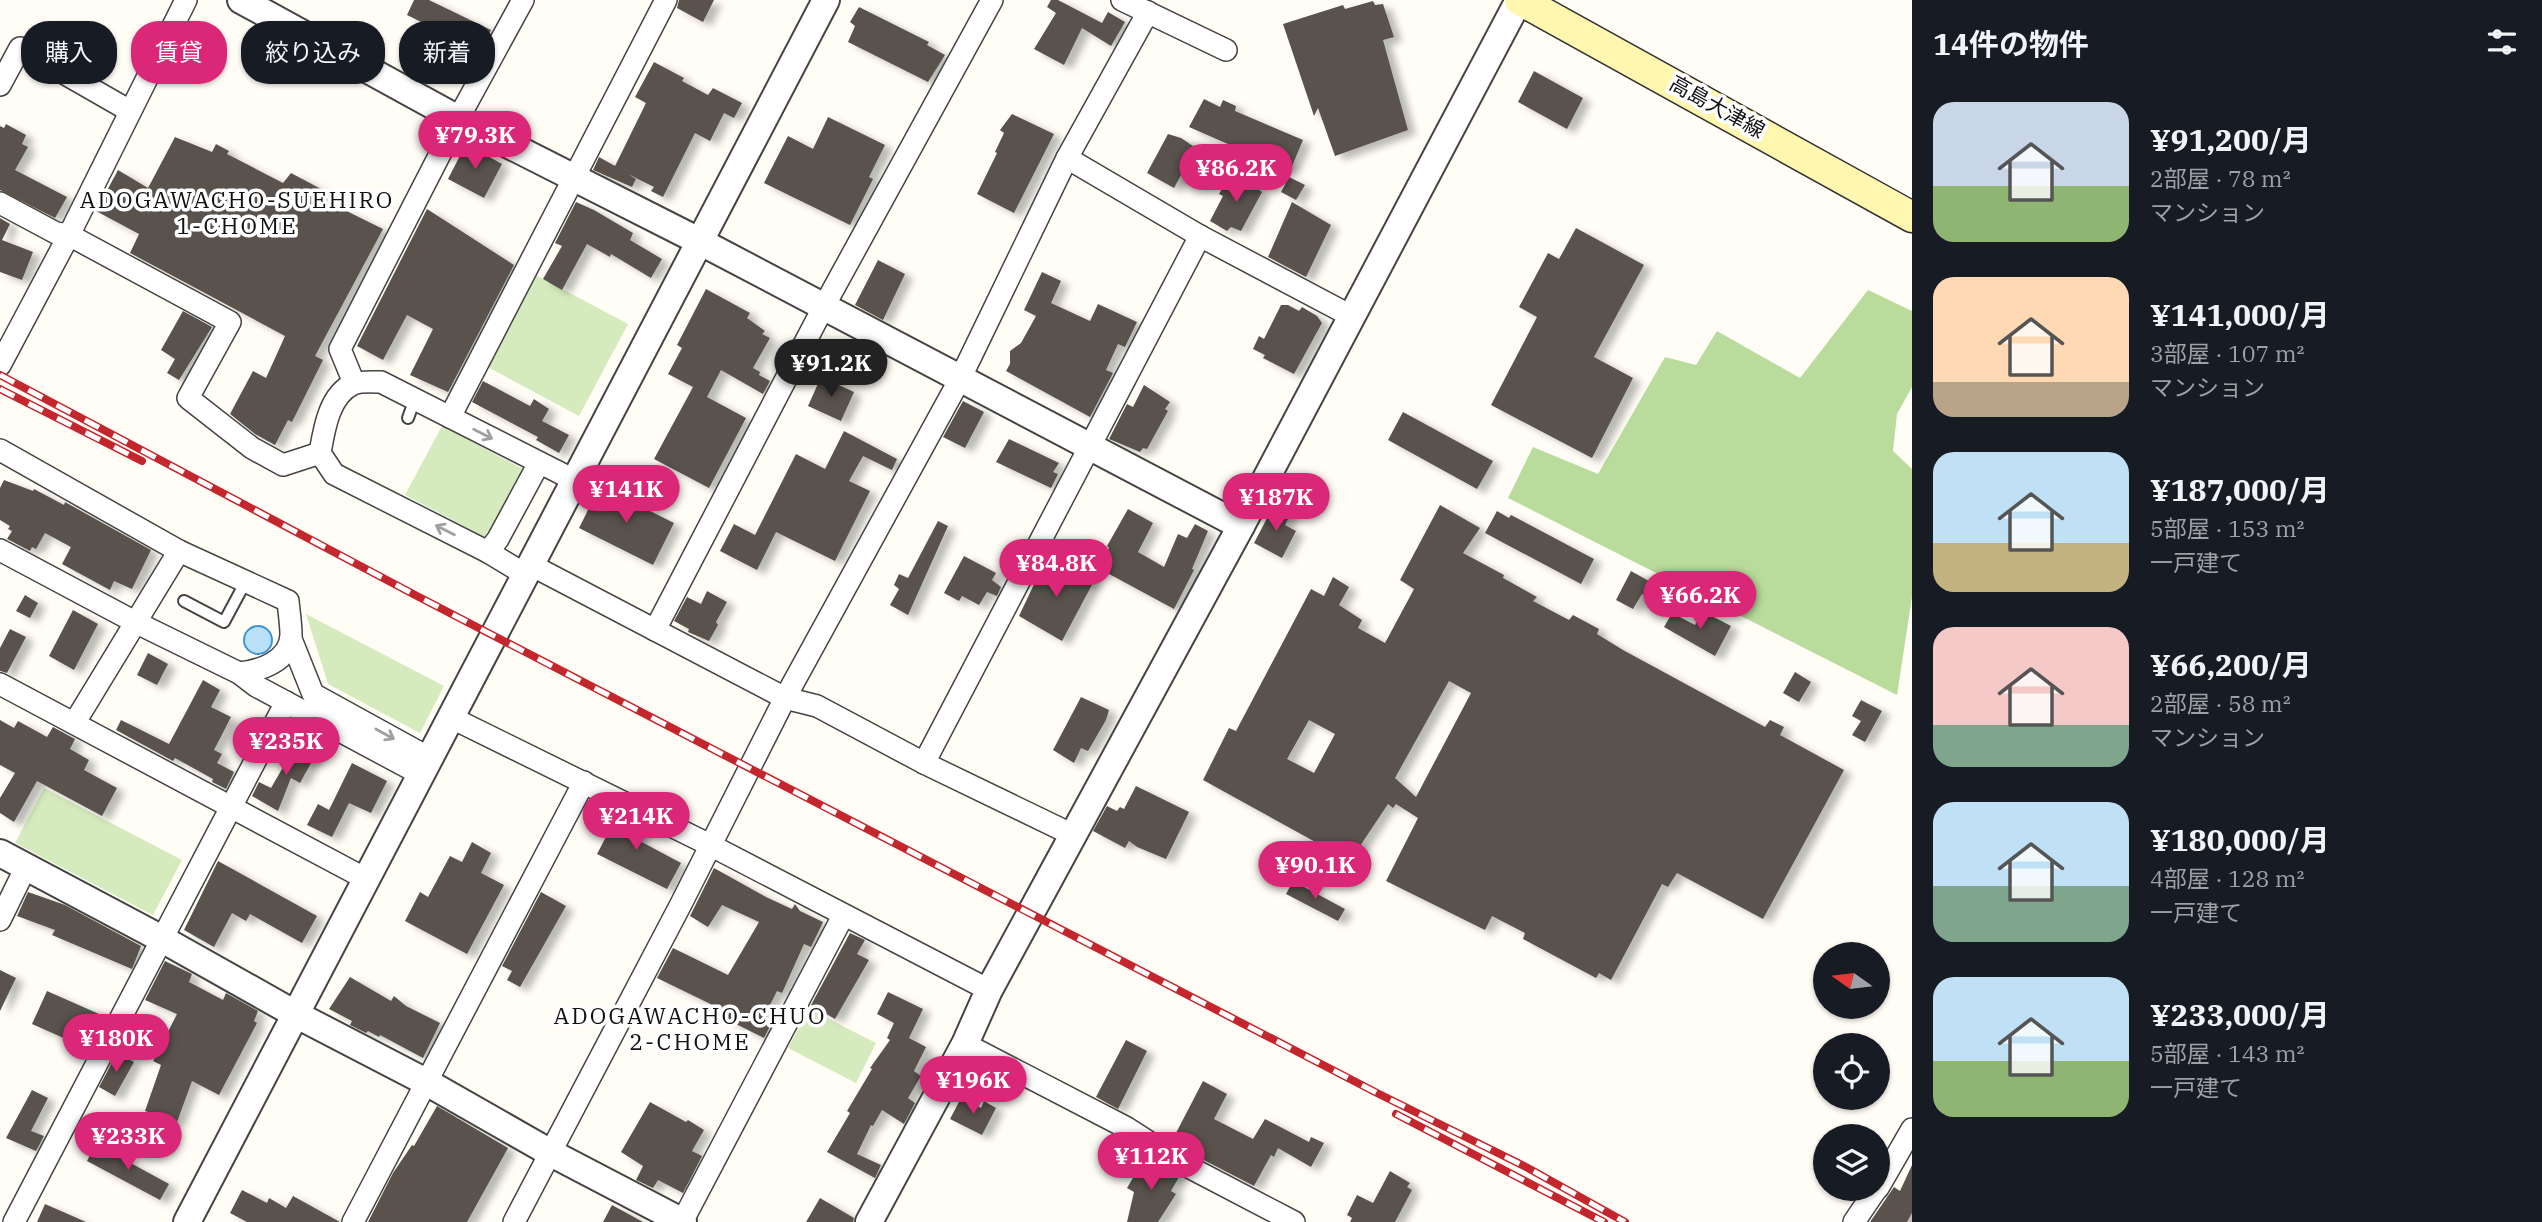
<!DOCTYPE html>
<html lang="ja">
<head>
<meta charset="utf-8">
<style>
  :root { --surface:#171b24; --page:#242831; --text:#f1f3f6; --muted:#9ea1a6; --accent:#db2777 }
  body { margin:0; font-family:"IBM Plex Serif","Noto Sans JP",serif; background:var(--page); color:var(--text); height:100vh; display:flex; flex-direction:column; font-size:26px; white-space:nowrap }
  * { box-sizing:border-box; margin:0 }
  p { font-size:23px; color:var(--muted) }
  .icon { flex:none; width:38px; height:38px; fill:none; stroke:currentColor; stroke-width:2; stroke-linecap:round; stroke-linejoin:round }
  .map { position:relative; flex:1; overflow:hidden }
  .details { display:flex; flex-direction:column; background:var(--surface); width:630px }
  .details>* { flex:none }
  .guide { position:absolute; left:21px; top:21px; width:665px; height:63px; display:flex; gap:14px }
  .needle { width:46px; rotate:284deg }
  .tools { position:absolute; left:1813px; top:942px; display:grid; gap:14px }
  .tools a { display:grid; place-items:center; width:77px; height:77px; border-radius:50%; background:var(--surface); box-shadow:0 2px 5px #0004; font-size:35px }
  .price { position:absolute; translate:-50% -60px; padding:0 16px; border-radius:24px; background:var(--accent); color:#fff; font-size:23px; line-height:46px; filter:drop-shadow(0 2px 4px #0008) }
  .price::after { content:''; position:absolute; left:50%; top:42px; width:21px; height:16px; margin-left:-10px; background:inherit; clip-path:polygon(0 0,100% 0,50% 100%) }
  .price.on { background:#222; color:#fff }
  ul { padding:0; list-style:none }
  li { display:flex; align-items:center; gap:21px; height:175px; padding:0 21px }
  li span { display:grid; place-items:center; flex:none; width:196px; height:140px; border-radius:21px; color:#555 }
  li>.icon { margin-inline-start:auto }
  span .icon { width:84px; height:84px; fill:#fffc; stroke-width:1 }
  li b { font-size:30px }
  h2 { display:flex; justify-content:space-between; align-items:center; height:84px; padding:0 21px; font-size:30px }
  .chip { padding:0 24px; border-radius:28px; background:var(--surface); box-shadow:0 2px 5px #0004; font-size:24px; line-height:63px }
  .chip.on { background:var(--accent); color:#fff }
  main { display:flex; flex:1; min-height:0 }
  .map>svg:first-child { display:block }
  .green { fill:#d5ebbd }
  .forest { fill:#b9dc9c }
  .water { fill:#b9e0f7; stroke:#3f96cf; stroke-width:2 }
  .building { fill:#5a524d; fill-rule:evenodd; filter:url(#shadow) }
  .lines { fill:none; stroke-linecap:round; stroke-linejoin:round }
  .service-casing { stroke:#444; stroke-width:14 }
  .minor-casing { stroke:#444; stroke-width:24 }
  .tertiary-casing { stroke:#444; stroke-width:30 }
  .secondary-casing { stroke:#333; stroke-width:33 }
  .service { stroke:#fff; stroke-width:10 }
  .minor { stroke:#fff; stroke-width:21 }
  .tertiary { stroke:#fff; stroke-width:26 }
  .secondary { stroke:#fff6b0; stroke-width:30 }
  .rail-casing { stroke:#c4262e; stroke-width:8 }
  .rail { stroke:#fff; stroke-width:5; stroke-dasharray:16; stroke-linecap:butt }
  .oneway { stroke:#a0a0a0 }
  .labels { text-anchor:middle; stroke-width:7; stroke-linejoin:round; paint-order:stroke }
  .street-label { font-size:21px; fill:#111; stroke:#fff }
  .neighbourhood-label { font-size:23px; letter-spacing:2px; fill:#111; stroke:#fff }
</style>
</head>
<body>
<main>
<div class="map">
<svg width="1912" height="1222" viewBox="0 0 1912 1222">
  <defs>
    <filter id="shadow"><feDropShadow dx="8" dy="4.5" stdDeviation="3.5" flood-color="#0004"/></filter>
  </defs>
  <rect width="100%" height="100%" fill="#fffdf5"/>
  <!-- green -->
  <g class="green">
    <path d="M532 273 628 324 579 416 484 365Z"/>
    <path d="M442 426 523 469 487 538 405 495Z"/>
    <path d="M306 614 444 686 420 733 328 684Z"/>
    <path d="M44 788 182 860 153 915 15 843Z"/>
    <path d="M809 1009 876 1043 856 1083 788 1048Z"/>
  </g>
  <!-- forest -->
  <path class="forest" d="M1868 290 1912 311V387L1897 414 1893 451 1912 469V597L1897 695 1508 498 1533 447 1598 474 1665 357 1696 365 1717 331 1800 378Z"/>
  <!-- water -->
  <circle class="water" cx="258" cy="640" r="14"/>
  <!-- building -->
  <g class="building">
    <path d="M414 0H429L491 30 480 51 407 15Z"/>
    <path d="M679 0H714L703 22 677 8Z"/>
    <path d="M1051 0H1058L1102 23 1108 12 1125 22 1111 46 1082 28 1064 65 1034 49 1056 13 1047 7Z"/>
    <path d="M1373 1 1375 5 1383 4 1394 37 1383 40 1408 130 1335 156 1318 108 1314 116 1283 24 1343 5 1345 9Z"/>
    <path d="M859 7 929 42 927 45 945 55 928 82 848 42 855 26 850 22Z"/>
    <path d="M654 62 684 78 682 81 708 95 713 88 742 103 734 118 724 113 710 141 695 133 663 197 651 191 654 187 628 174 636 179 632 187 593 170 599 157 615 166 646 103 635 97Z"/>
    <path d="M1534 71 1583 98 1567 129 1518 102Z"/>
    <path d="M1204 99 1220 107 1223 100 1236 106 1235 111 1303 140 1290 171 1189 127Z"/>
    <path d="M1012 114 1054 134 1014 213 977 194 997 153 995 152 1004 133 1000 130Z"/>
    <path d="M828 117 885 145 869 177 873 179 850 225 764 183 788 136 813 149Z"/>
    <path d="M6 124 26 135 22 144 28 147 15 170 67 197 55 218 0 190V126L4 128Z"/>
    <path d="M1168 134 1181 138 1196 148 1174 188 1147 173Z"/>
    <path d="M175 137 212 152 216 144 229 151 227 154 283 183 291 173 323 190 318 197 383 229 315 356 323 360 292 422 288 420 275 445 255 434 230 414 253 371 266 378 285 336 130 253 139 234 96 211 118 170 148 188Z"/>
    <path d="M466 144 502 164 484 198 448 179Z"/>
    <path d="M1232 172 1262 192 1241 231 1231 227 1227 231 1210 221 1223 196 1219 194Z"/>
    <path d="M1289 177 1305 185 1296 200 1281 192Z"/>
    <path d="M576 202 594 210 633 233 630 240 662 259 651 278 611 254 610 257 587 244 562 290 543 279 562 246 555 243Z"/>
    <path d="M1292 202 1331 225 1306 277 1268 257Z"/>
    <path d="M427 209 514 265 448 392 410 375 433 329 407 315 383 360 357 346Z"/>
    <path d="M0 218 10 224 2 240 33 252 22 280 0 272Z"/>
    <path d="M1576 228 1644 265 1594 357 1633 378 1592 458 1491 405 1537 317 1519 307 1548 253 1559 259Z"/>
    <path d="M878 260 905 274 883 320 855 305Z"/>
    <path d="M1042 272 1061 281 1051 303 1090 321 1098 304 1137 322 1125 347 1118 344 1106 370 1113 373 1090 417 1006 371 1010 364V351L1021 343 1036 316 1024 310Z"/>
    <path d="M706 289 750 313 747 318 765 331 762 334 770 338 753 368 760 372 759 375 770 381 763 394 721 370 707 397 746 418 709 488 654 459 693 387 668 374 682 348 677 345Z"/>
    <path d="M1281 305H1288L1299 311 1302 307 1317 316 1322 323 1294 374 1263 358 1265 355 1253 349 1259 336 1264 339Z"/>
    <path d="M183 311 212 327 179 380 167 373 175 359 161 350Z"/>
    <path d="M821 377 854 392 841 421 808 406Z"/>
    <path d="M483 381 530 406 534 399 549 409 542 421 569 435 559 453 536 440 538 437 472 402Z"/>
    <path d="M1144 385 1170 402 1165 409 1168 411 1147 449 1143 448 1140 452 1109 439 1127 404 1133 407Z"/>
    <path d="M963 401 984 412 965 448 943 437Z"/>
    <path d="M1403 412 1493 461 1477 489 1388 440Z"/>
    <path d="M844 431 897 459 892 470 863 456 849 481 870 491 835 561 776 532 757 570 720 551 734 524 755 535 796 454 825 469Z"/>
    <path d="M1009 439 1059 463 1053 472 1058 474 1051 488 996 462Z"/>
    <path d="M4 480 33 491 34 489 64 505 65 502 151 550 132 589 114 581 110 590 62 564 71 547 45 533 36 549 32 547 30 551 7 539 12 531 8 529 10 526 0 520V488Z"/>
    <path d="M600 486 674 523 653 565 579 528Z"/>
    <path d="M1274 505 1291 513 1285 525 1296 531 1282 558 1254 543Z"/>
    <path d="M1440 505 1480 528 1463 553 1504 575 1503 578 1537 597 1533 601 1569 620 1573 615 1599 629 1597 634 1623 650 1765 727 1770 720 1784 727 1780 735 1844 770 1763 919 1677 873 1668 887 1662 884 1611 980 1599 973 1596 978 1523 939 1525 933 1492 916 1485 930 1386 881 1418 818 1396 804 1393 808 1388 804 1350 861 1203 780 1229 728 1236 731 1311 589 1324 596 1333 577 1349 587 1339 605 1362 620 1358 628 1385 643 1414 589 1400 580ZM1449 681 1471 693 1416 797 1395 778ZM1309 720 1335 734 1314 773 1287 759Z"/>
    <path d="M1128 509 1153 523 1138 552 1164 567 1178 534 1187 538 1195 524 1208 531 1192 569 1194 570 1174 609 1098 568 1109 548 1107 546Z"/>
    <path d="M1497 511 1509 518 1511 515 1594 559 1581 584 1485 533Z"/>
    <path d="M938 521 948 526 908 615 890 605 899 589 894 585 899 574 908 578Z"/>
    <path d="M964 556 996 573 992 580 1001 587 997 596 987 592 979 605 962 596 959 601 944 593Z"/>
    <path d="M1046 559 1053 563 1054 560 1094 581 1062 641 1019 616Z"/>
    <path d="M1631 571 1674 595 1667 608 1642 594 1633 609 1616 600Z"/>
    <path d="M707 591 727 602 716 622 718 625 709 641 688 632 689 629 674 621 687 597 701 604Z"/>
    <path d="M25 595 38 603 30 618 16 611Z"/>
    <path d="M73 610 98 624 74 670 49 656Z"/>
    <path d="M1702 611 1731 626 1715 656 1664 627 1672 613 1695 625Z"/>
    <path d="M10 629 26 637 7 673 0 671V648Z"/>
    <path d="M148 653 168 664 157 685 137 675Z"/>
    <path d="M1795 672 1811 682 1799 702 1783 693Z"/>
    <path d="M203 680 220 690 211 707 231 717 214 750 222 754 217 763 234 772 226 789 212 782 213 779 175 758 173 761 116 730 121 720 169 744Z"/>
    <path d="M1081 697 1109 710 1106 720 1088 751 1081 748 1074 763 1053 750Z"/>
    <path d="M1861 700 1882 711 1865 742 1852 735 1861 721 1852 716Z"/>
    <path d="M0 720 14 728 18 721 47 737 53 727 75 739 70 749 89 760 84 770 117 788 102 816 37 781 14 822 0 813V798L15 773 0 765Z"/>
    <path d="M297 743 316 754 300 783 291 778 278 811 252 796 259 782 271 788Z"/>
    <path d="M352 763 387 781 371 813 349 803 332 837 307 825 318 804 329 810Z"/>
    <path d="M1136 786 1189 812 1166 859 1137 847 1129 841 1125 848 1093 831 1107 806 1117 811 1120 807 1124 809Z"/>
    <path d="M613 812 644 827 638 840 681 863 667 889 597 854 609 831 605 829Z"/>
    <path d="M472 842 491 853 481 873 504 885 467 954 405 921 420 892 428 897 450 856 462 862Z"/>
    <path d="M218 861 317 916 302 943 250 914 246 921 232 913 214 947 184 930Z"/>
    <path d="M714 868 766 897 792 909 795 904 800 911 823 922 811 947 804 944 782 993 777 991 762 1021 770 1026 764 1038 726 1019 729 1013 657 978 673 948 728 975 759 922 722 905 708 927 690 916Z"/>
    <path d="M1293 881 1345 909 1338 921 1286 894Z"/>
    <path d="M28 892 65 905 141 946 132 969 52 935 55 930 17 916Z"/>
    <path d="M541 892 566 906 520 987 507 980 512 971 502 966Z"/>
    <path d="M850 933 865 940 857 954 869 960 835 1019 811 1005Z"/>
    <path d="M165 961 192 974 189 982 223 1000 226 993 258 1011 254 1021 257 1023 219 1095 192 1081 177 1122 145 1111 161 1065 153 1061 177 1014 145 1000Z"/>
    <path d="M0 970 16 978 0 1011Z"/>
    <path d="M350 977 391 1001 394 996 406 1006 440 1023 423 1058 380 1035 379 1037 368 1031 366 1033 350 1025 352 1021 329 1009Z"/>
    <path d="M47 991 99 1014 84 1047 32 1024Z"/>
    <path d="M888 992 923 1009 909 1038 926 1047 914 1071 921 1076 908 1098 915 1103 904 1124 882 1110 873 1126 871 1125 857 1154 881 1165 875 1178 827 1152 850 1113 847 1111 872 1069 870 1068 890 1040 887 1038 894 1023 877 1014Z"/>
    <path d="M1126 1040 1147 1051 1118 1109 1096 1097Z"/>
    <path d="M117 1053 134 1062 115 1096 99 1087Z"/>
    <path d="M1203 1081 1227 1094 1214 1119 1253 1139 1265 1119 1309 1142 1311 1137 1324 1143 1311 1167 1278 1148 1274 1157 1271 1155 1254 1186 1194 1155 1200 1144 1176 1133Z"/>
    <path d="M32 1090 48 1098 31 1131 44 1136 36 1151 6 1138Z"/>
    <path d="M961 1098 981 1108 984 1101 996 1108 982 1135 950 1119Z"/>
    <path d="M650 1102 686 1122 688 1120 704 1130 692 1151 702 1156 683 1193 658 1180 653 1188 636 1180 643 1166 621 1152Z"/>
    <path d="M437 1106 508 1148 467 1222H368L393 1173 412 1145 414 1146Z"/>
    <path d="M96 1144 169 1184 160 1200 87 1161Z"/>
    <path d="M1146 1156 1179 1177 1171 1191 1176 1194 1158 1222H1127L1134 1192 1127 1188Z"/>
    <path d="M1912 1165V1213L1907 1222H1870L1894 1187 1900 1191Z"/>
    <path d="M1390 1171 1410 1183 1407 1187 1412 1190 1395 1222H1350L1352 1218 1347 1215 1357 1195 1373 1203Z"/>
    <path d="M242 1190 267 1203 269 1198 286 1208 293 1196 340 1222H247L230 1213Z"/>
    <path d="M820 1198 854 1218 853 1222H806Z"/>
    <path d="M45 1204 86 1222H37Z"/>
    <path d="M612 1205 643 1222H603Z"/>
  </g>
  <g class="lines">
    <!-- service casing -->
    <g class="service-casing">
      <g id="service">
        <path d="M408 418 415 399"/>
        <path d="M184 601 224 622 246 581"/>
      </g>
    </g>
    <!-- minor casing -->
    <g class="minor-casing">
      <g id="minor">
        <path d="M1122 0 1226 50"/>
        <path d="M0 85 20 48 130 111"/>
        <path d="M1067 158 1200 236 1353 317"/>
        <path d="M0 203 56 233 69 235 230 322 188 398 252 448 283 465 320 453"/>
        <path d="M0 365 69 235 186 0"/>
        <path d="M354 383 340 349 458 119 523 0"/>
        <path d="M450 417 666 0"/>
        <path d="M0 450 179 551 288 601C289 612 291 624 291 635 290 661 260 671 239 673"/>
        <path d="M0 550 135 622 239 673 256 686 422 775"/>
        <path d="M488 552 498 539 539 463"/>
        <path d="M531 565 785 698 817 706 924 763 1073 835"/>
        <path d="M526 575 488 552 334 474 320 453C324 430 329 395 353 384 360 381 373 382 381 382L574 480"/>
        <path d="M655 630 823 308 992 0"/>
        <path d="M291 639 313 694 431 759"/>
        <path d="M0 684 368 880"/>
        <path d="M452 718 710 845 989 990"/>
        <path d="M75 722 179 551"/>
        <path d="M924 763 1200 236"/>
        <path d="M0 920 26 867"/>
        <path d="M965 1044 1127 1128 1183 1164 1294 1222"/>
        <path d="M1878 1188 1912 1129"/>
        <path d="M14 1222 286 702"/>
        <path d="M353 1222 584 782"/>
        <path d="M514 1222 681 904 785 698 960 379 1067 158 1148 12"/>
        <path d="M682 1222 843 916"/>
        <path d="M1854 1222 1877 1188"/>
      </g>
    </g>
    <!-- tertiary casing -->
    <g class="tertiary-casing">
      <g id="tertiary">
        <path d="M241 0 458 119 699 241 1241 526"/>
        <path d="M0 853 162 939 297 1015 428 1083 549 1152 683 1222"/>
        <path d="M187 1222 826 0"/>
        <path d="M869 1222 965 1044 989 990 1241 526 1519 0"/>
      </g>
    </g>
    <!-- secondary casing -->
    <g class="secondary-casing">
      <path id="secondary" d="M1520 0 1912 217"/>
    </g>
    <!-- service -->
    <use href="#service" class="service"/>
    <!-- minor -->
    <use href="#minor" class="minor"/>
    <!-- tertiary -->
    <use href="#tertiary" class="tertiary"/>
    <!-- secondary -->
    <use href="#secondary" class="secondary"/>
    <!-- rail casing -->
    <g class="rail-casing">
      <g id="rail">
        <path d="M0 375 417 596 1377 1093 1526 1167 1625 1222"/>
        <path d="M0 389 142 461"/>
        <path d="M1396 1114 1604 1222"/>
      </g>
    </g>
    <!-- rail -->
    <use href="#rail" class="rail"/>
  </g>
  <!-- one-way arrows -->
  <defs><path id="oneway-shaft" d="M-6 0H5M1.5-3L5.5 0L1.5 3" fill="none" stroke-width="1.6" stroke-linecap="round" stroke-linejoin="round" transform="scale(1.75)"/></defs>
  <g class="oneway">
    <use href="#oneway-shaft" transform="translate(483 434) rotate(27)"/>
    <use href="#oneway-shaft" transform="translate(445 530) rotate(-153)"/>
    <use href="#oneway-shaft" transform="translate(385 734) rotate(29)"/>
  </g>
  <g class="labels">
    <!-- street labels -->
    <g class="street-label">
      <text transform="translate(1717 107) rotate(29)" y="7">高島大津線</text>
    </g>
    <!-- neighbourhood labels -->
    <g class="neighbourhood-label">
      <text x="237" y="208">ADOGAWACHO-SUEHIRO<tspan x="237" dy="26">1-CHOME</tspan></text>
      <text x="690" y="1024">ADOGAWACHO-CHUO<tspan x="690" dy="26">2-CHOME</tspan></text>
    </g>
  </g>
</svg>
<div class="tools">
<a><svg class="needle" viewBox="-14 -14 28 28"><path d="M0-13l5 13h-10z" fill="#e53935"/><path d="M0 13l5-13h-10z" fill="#9ea1a6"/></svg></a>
<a><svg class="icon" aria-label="locate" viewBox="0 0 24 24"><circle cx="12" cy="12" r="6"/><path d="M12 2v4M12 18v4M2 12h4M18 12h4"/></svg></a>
<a><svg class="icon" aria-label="layers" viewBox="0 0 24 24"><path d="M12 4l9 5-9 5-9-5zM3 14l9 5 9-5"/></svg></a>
</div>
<b class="price" style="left:475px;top:171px">¥79.3K</b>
<b class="price" style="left:1236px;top:204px">¥86.2K</b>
<b class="price on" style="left:831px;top:399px">¥91.2K</b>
<b class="price" style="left:626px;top:525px">¥141K</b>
<b class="price" style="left:1276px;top:533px">¥187K</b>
<b class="price" style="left:1056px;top:599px">¥84.8K</b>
<b class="price" style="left:1700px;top:631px">¥66.2K</b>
<b class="price" style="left:286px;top:777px">¥235K</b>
<b class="price" style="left:636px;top:852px">¥214K</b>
<b class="price" style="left:1315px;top:901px">¥90.1K</b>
<b class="price" style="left:116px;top:1074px">¥180K</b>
<b class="price" style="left:973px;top:1116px">¥196K</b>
<b class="price" style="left:128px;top:1172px">¥233K</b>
<b class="price" style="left:1151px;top:1192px">¥112K</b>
<div class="guide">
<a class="chip">購入</a>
<a class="chip on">賃貸</a>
<a class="chip">絞り込み</a>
<a class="chip">新着</a>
</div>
</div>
<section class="details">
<h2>14件の物件<svg class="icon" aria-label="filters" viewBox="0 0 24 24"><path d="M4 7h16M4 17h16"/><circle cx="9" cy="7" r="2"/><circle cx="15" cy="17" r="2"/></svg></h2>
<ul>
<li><span style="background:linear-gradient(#c9d6e8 60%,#8fb573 0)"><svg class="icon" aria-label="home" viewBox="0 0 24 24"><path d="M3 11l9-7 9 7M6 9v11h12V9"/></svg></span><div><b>¥91,200/月</b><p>2部屋 · 78 m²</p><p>マンション</p></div></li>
<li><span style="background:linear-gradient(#ffd9b3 75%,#b9a48a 0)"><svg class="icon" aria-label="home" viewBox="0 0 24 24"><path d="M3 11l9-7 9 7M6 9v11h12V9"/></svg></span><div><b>¥141,000/月</b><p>3部屋 · 107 m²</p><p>マンション</p></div></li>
<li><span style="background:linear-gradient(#bfe0f5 65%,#c2b280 0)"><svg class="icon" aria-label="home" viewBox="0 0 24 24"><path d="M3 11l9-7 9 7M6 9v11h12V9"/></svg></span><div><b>¥187,000/月</b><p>5部屋 · 153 m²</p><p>一戸建て</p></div></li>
<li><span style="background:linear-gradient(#f6c9c9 70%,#7fa58c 0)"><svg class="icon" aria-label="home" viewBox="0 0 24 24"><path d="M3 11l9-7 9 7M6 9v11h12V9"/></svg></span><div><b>¥66,200/月</b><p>2部屋 · 58 m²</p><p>マンション</p></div></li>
<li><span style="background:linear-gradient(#bfe0f5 60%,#7fa58c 0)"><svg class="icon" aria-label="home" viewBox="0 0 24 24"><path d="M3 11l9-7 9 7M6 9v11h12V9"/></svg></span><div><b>¥180,000/月</b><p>4部屋 · 128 m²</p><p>一戸建て</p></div></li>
<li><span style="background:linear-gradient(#bfe0f5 60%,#8fb573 0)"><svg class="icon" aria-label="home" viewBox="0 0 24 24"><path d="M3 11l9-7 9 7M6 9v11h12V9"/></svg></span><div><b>¥233,000/月</b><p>5部屋 · 143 m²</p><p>一戸建て</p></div></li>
</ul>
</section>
</main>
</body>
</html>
